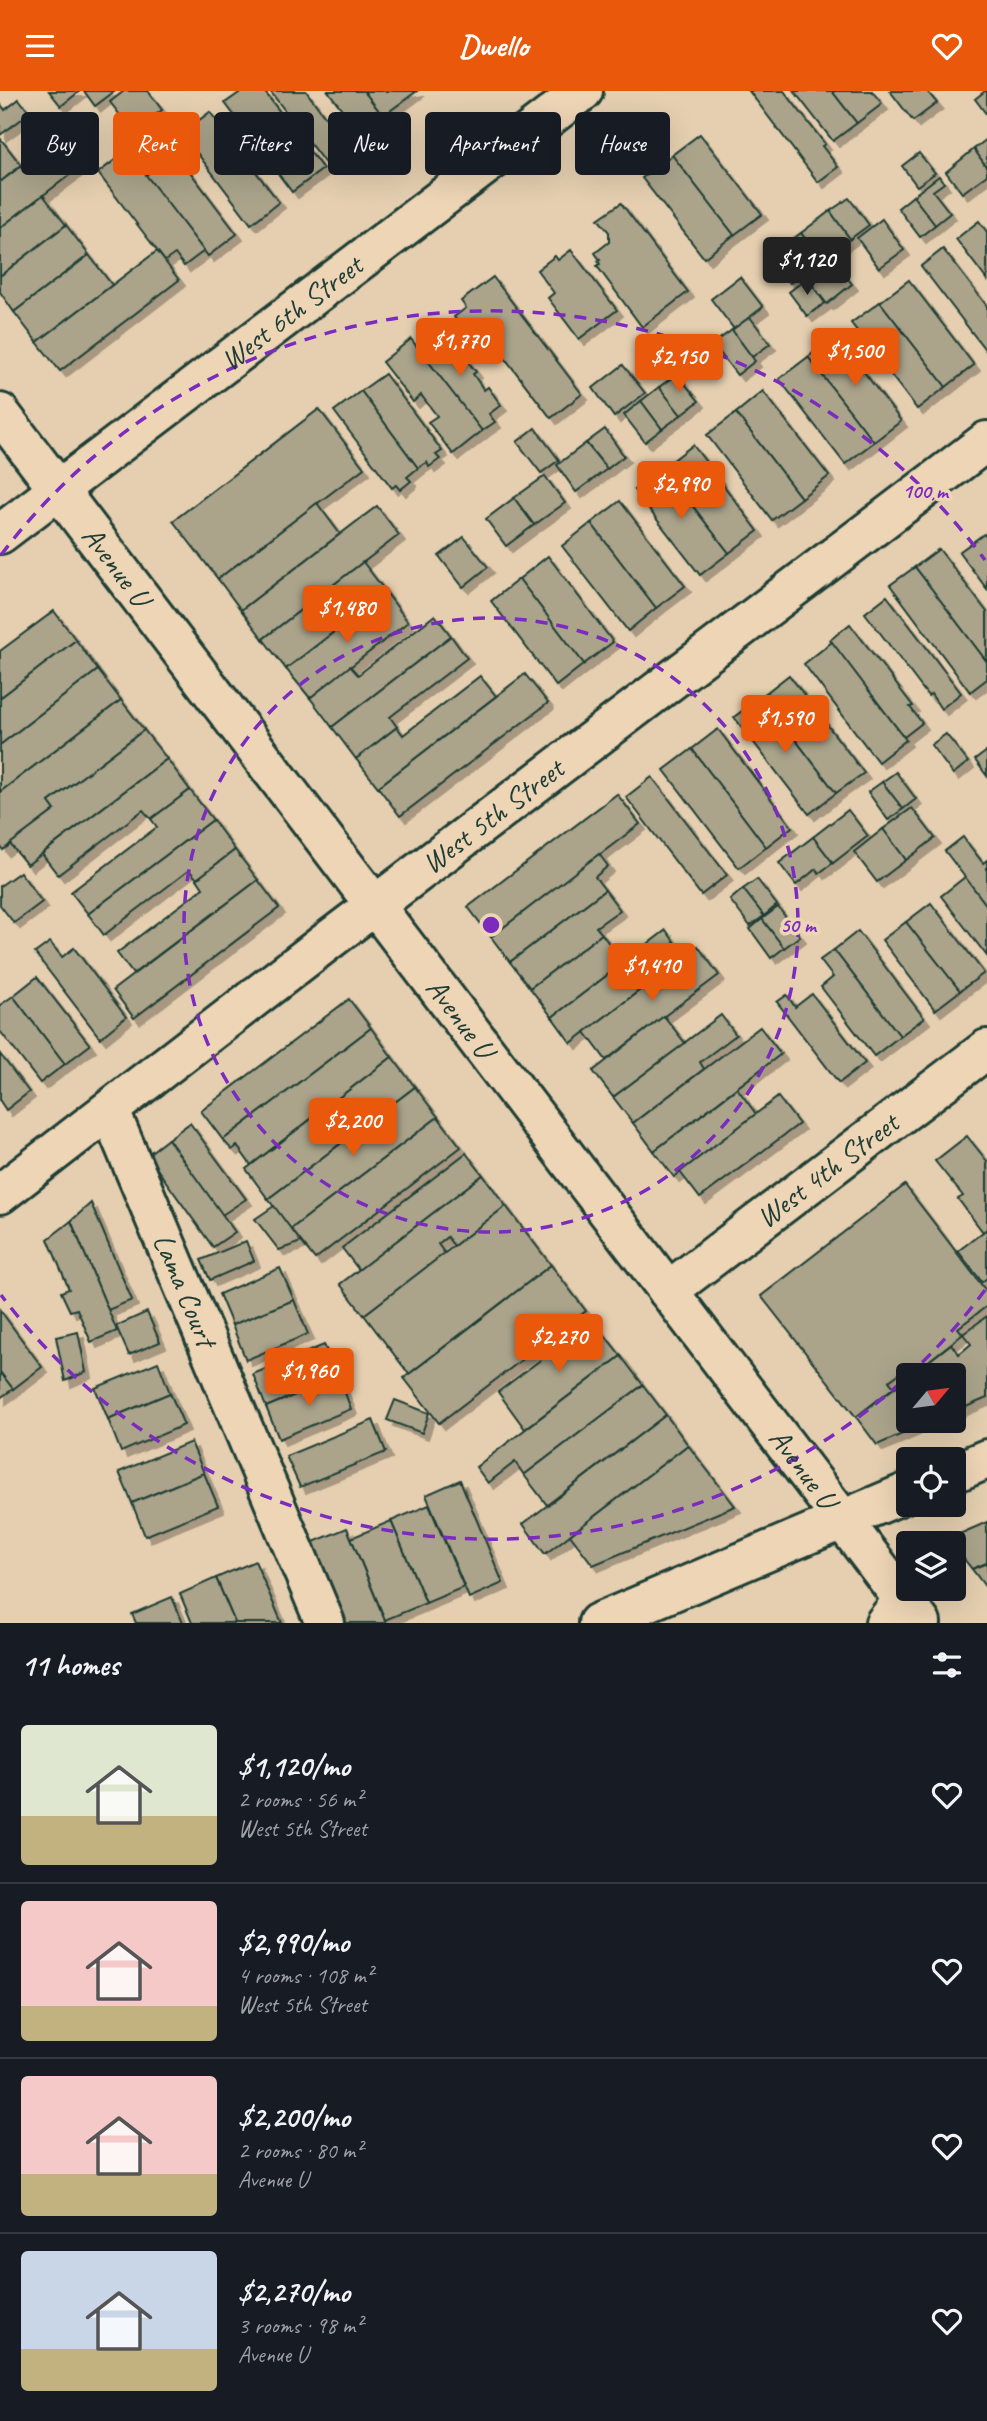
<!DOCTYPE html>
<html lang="en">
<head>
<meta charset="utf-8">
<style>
  :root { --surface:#171b24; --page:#20242c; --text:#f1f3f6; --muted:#9ea1a6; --line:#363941; --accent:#ea580c }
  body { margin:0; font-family:Caveat,sans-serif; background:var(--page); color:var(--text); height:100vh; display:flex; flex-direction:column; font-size:26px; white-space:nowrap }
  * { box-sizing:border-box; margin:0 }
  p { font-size:23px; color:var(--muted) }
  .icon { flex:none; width:38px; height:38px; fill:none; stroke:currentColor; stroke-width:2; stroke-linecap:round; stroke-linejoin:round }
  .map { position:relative; height:1532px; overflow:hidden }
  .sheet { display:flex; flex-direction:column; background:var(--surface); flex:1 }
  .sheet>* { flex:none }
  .hud { position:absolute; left:21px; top:21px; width:945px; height:63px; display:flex; gap:14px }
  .needle { width:46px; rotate:61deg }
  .controls { position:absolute; left:896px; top:1272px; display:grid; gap:14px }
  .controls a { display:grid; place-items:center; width:70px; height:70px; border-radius:7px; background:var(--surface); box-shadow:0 7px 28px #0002; font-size:35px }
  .price { position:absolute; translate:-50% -60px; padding:0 16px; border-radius:7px; background:var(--accent); color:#fff; font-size:23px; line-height:46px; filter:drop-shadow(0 2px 4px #0008) }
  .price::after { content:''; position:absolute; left:50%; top:42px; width:21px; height:16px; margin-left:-10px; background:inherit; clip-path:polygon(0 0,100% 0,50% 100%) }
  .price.active { background:#222; color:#fff }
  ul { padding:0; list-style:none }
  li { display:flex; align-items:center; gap:21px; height:175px; padding:0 21px }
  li+li { border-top:2px solid var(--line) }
  li span { display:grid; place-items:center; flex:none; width:196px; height:140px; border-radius:7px; color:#555 }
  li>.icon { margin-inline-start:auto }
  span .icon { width:84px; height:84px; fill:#fffc; stroke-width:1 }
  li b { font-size:30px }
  h2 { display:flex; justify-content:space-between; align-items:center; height:84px; padding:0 21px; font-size:30px }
  .chip { padding:0 24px; border-radius:7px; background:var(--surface); box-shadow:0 7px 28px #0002; font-size:24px; line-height:63px }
  .chip.active { background:var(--accent); color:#fff }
  header { display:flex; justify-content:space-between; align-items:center; height:91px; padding:0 21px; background:var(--accent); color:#fff; font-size:32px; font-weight:600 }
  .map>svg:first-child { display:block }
  .building { fill:#aba48b; stroke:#1f3d34; stroke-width:2; filter:url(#shadow) }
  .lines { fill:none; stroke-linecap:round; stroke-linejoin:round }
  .minor-casing { stroke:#1f3d34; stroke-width:44 }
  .secondary-casing { stroke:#1f3d34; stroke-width:44 }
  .minor { stroke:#edd5b5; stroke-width:38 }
  .secondary { stroke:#edd5b5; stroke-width:38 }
  .ring { fill:none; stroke:#7b2cbf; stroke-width:3.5; stroke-dasharray:12 9 }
  .labels { text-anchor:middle; stroke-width:7; stroke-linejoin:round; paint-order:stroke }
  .street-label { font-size:30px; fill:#1f3d34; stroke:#edd5b5 }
  .centre { fill:#7b2cbf; stroke:#edd5b5; stroke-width:3.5 }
  .ring-label { font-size:21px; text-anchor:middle; font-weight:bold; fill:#7b2cbf; stroke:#edd5b5; stroke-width:7; stroke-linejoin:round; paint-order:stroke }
</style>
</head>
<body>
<header><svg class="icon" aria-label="menu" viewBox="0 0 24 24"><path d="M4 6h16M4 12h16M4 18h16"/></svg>Dwello<svg class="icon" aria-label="heart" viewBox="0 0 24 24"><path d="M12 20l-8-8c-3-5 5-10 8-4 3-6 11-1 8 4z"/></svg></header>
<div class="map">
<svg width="987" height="1532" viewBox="0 0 987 1532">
  <defs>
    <filter id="shadow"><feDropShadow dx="6" dy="6" stdDeviation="0" flood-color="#0004"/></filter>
  </defs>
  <rect width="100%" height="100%" fill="#e5cfb0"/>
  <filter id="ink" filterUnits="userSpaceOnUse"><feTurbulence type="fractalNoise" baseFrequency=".0143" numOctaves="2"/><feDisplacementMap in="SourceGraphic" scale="14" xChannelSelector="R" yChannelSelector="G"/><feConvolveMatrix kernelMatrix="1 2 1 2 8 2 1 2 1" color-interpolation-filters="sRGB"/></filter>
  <g filter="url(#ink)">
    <!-- building -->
    <g class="building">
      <path d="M49 0H80L61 15Z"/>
      <path d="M84 0H115L95 15Z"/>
      <path d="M124 0H148L162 19 133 41 110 11Z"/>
      <path d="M242 0H264L323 78 292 101 225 12Z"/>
      <path d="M270 0H306L349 58 327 75Z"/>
      <path d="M328 0H364L387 30 364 47Z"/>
      <path d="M364 0H417L383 25Z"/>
      <path d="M749 0H784L825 53 822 55 838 76 818 91Z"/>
      <path d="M794 0H832L857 32 833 50Z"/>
      <path d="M832 0H872L882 13 857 32Z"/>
      <path d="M890 0H927L937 12 913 30Z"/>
      <path d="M985 0H987V24L975 8Z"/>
      <path d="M19 8 30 22 0 44V12L5 19Z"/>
      <path d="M210 21 279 111 251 133 182 42Z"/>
      <path d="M66 41 88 70 0 137V91Z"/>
      <path d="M700 43 762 123 734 144 672 64Z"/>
      <path d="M0 47 21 74 0 91Z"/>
      <path d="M987 48V77L974 58Z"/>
      <path d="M974 58 987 77V84L962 102 946 81Z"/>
      <path d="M128 59 204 160 184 175 175 163 165 170 98 82Z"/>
      <path d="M175 61 237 143 208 165 146 84Z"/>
      <path d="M919 62 935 82 917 95 902 75Z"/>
      <path d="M672 64 734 144 704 167 642 87Z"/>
      <path d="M939 85 944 92 933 100 950 122 935 134 913 105Z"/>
      <path d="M43 104 66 134 0 185V137Z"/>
      <path d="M913 105 935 134 920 146 898 117Z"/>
      <path d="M849 107 869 134 850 148 830 120Z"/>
      <path d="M621 112 688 201 642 236 597 175 600 173 598 170 600 169 595 162 609 151V141L598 128Z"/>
      <path d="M830 120 850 148 821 170 801 142Z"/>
      <path d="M882 128 904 159 879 177 857 147Z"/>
      <path d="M979 130 987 141V189L956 148Z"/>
      <path d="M66 134 89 164 14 221 0 201V185Z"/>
      <path d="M801 142 821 170 790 192 770 165Z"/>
      <path d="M943 158 987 215V261L921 175Z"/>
      <path d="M571 159 617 219 579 248 548 207 554 202 537 179 555 165 558 169Z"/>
      <path d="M157 160 179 189 60 280 37 251Z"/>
      <path d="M89 164 112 194 37 251 14 221Z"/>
      <path d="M832 168 852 193 827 213 807 187Z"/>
      <path d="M493 186 582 303 551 327 488 245 476 255 454 226 466 217 461 210Z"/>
      <path d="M740 186 763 216 734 238 711 208Z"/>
      <path d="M807 187 825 212 807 225 789 201Z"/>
      <path d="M909 189 974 274 946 296 880 211Z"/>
      <path d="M880 211 946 296 917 318 851 232Z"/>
      <path d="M750 226 770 253 752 266 732 239Z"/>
      <path d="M442 237 476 281 473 283 484 299 488 296 501 314 489 323 495 331 482 340 417 256Z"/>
      <path d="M732 239 755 270 737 284 713 253Z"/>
      <path d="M836 244 901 330 874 351 808 266Z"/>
      <path d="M411 248 482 340 453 363 428 331 437 325 421 304 413 311 382 271Z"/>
      <path d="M808 266 874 351 845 373 779 288Z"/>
      <path d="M623 274 645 302 614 326 593 297Z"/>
      <path d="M385 283 442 360 436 364 440 368 429 376 427 371 418 377 361 300Z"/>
      <path d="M677 283 699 310 681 324 659 296Z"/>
      <path d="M659 296 681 324 662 338 641 310Z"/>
      <path d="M361 300 418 377 407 386 411 390 400 399 396 394 392 397 334 320Z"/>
      <path d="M763 300 829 385 801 407 736 322Z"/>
      <path d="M641 310 662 338 645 351 624 324Z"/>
      <path d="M319 318 364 377 218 488 173 430Z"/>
      <path d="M736 322 801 407 772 429 707 344Z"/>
      <path d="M535 337 559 369 541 382 517 351Z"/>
      <path d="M605 338 624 365 607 378 586 352Z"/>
      <path d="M586 352 607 378 576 401 557 374Z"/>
      <path d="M693 354 758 440 729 462 663 377Z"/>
      <path d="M663 377 729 462 700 484 634 399Z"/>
      <path d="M545 385 565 412 534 434 514 407Z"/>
      <path d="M514 407 534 434 506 455 486 428Z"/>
      <path d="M620 410 685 495 656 517 591 432Z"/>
      <path d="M317 412 340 443 241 519 218 488Z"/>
      <path d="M377 415 399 444 263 548 241 519Z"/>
      <path d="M591 432 656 517 628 540 562 455Z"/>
      <path d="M984 443 987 447V498L959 461Z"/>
      <path d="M464 446 488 476 463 496 439 465Z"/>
      <path d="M939 458 987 521V571L915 476Z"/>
      <path d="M548 465 613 551 584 573 519 488Z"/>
      <path d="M363 471 386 501 286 578 263 548Z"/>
      <path d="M915 476 987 571V588L970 601 890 494Z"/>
      <path d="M519 488 584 573 556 595 491 510Z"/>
      <path d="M386 501 408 531 310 607 286 578Z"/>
      <path d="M887 505 961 602 941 618 931 603 928 605 865 522Z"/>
      <path d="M54 520 76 549 0 607V560Z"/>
      <path d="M435 524 451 545 332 636 310 607 350 575 358 584Z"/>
      <path d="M850 533 913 615 910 616 922 632 904 646 830 549Z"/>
      <path d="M451 545 467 567 390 626 397 636 356 668 332 636Z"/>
      <path d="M76 549 98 579 0 654V607Z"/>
      <path d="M832 551 906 649 878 671 804 573Z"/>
      <path d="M98 579 121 609 0 701V654Z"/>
      <path d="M525 583 548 612 400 725 378 696Z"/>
      <path d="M789 584 864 682 836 702 762 605Z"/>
      <path d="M480 585 496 605 378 696 356 668 397 636 403 644Z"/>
      <path d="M762 605 836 702 809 723 734 626Z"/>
      <path d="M121 609 144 639 49 711 55 719 3 759 0 755V701Z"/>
      <path d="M718 638 792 736 766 756 692 658Z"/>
      <path d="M144 639 167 668 27 774 10 753 55 719 49 711Z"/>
      <path d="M946 643 968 671 953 683 931 654Z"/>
      <path d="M692 658 766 756 739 777 664 679Z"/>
      <path d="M987 660V685L975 669Z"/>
      <path d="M167 668 190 699 151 728 143 719 58 784 42 763Z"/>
      <path d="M896 681 916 708 903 718 882 691Z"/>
      <path d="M652 686 727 784 701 804 626 706Z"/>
      <path d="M882 691 903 718 888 729 868 701Z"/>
      <path d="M190 699 213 729 88 823 71 801 157 736 151 728Z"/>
      <path d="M617 703 640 733 491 846 468 816Z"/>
      <path d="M912 717 935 747 906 769 883 738Z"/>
      <path d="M848 719 868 745 833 772 813 746Z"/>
      <path d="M213 729 235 759 197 788 189 779 104 844 88 823Z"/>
      <path d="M883 738 906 769 877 791 854 761Z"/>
      <path d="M813 746 833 772 819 782 816 778 796 794 779 772Z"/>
      <path d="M963 746 983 772 987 769V815L945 760Z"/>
      <path d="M235 759 258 789 133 883 117 862 203 797 197 788Z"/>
      <path d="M599 763 608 775 595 786 605 799 510 871 491 846Z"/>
      <path d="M20 781 42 811 14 832 0 814V795Z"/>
      <path d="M965 786 987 815V865L941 805Z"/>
      <path d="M757 788 777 814 764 825 743 798Z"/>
      <path d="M258 789 279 817 134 927 113 899Z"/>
      <path d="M743 798 764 825 750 835 730 809Z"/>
      <path d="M605 799 620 819 596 836 602 843 530 897 510 871Z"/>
      <path d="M931 812 984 882 960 900 906 831Z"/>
      <path d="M778 816 800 845 784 857 762 828Z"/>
      <path d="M762 828 784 857 771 867 750 838Z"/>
      <path d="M906 831 960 900 935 919 882 849Z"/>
      <path d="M666 839 680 859 638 891 643 897 571 952 552 926Z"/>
      <path d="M858 840 924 927 900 945 834 859Z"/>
      <path d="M602 843 623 872 552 926 530 897Z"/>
      <path d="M50 851 62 866 74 857 126 926 100 947 35 862Z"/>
      <path d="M698 855 719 884 606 969 585 941Z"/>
      <path d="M834 859 900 945 874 965 821 896 833 886 820 869Z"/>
      <path d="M37 886 90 954 65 973 13 905Z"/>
      <path d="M812 903 865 972 839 992 777 911 787 904 795 916Z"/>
      <path d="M13 905 65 973 40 992 0 940V914Z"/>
      <path d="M349 908 371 937 223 1049 201 1020Z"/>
      <path d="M721 924 736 944 700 971 704 978 633 1032 613 1006Z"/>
      <path d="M664 925 685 952 613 1006 593 980Z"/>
      <path d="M760 936 781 963 654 1060 633 1032Z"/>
      <path d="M371 937 392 966 251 1074 237 1055 232 1059 223 1049Z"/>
      <path d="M0 963 29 1001 6 1019 0 1010Z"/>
      <path d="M392 966 415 996 268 1108 246 1078Z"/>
      <path d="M415 996 438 1026 291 1138 268 1108Z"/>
      <path d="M737 997 756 1023 674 1086 654 1060Z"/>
      <path d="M778 1006 799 1033 700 1107 680 1081Z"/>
      <path d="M438 1026 461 1056 315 1168 291 1138Z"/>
      <path d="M190 1032 246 1108 222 1124 168 1048Z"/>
      <path d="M967 1045 987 1070V1138L983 1141 958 1108 963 1105 935 1070Z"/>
      <path d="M168 1048 235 1141 213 1156 147 1064Z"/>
      <path d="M466 1062 483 1084 359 1179 342 1157Z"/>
      <path d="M483 1084 506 1115 454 1155 447 1146 438 1153 445 1163 364 1224 340 1193Z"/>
      <path d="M905 1094 987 1201V1215L958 1237 963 1243 916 1280 911 1274 889 1290 894 1296 856 1326 761 1205Z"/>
      <path d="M91 1112 132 1209 108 1219 71 1130Z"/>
      <path d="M274 1115 291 1138 301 1151 279 1159 255 1128Z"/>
      <path d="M506 1115 551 1174 409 1283 364 1224Z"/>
      <path d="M71 1130 117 1240 91 1251 77 1218 70 1220 61 1201 69 1198 48 1148Z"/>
      <path d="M987 1138V1187L982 1191 958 1160Z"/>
      <path d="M246 1150 254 1170 210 1189 201 1169Z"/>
      <path d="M551 1174 586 1220 439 1332 404 1287Z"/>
      <path d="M280 1177 294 1209 232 1234 219 1203Z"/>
      <path d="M294 1209 308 1243 246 1269 232 1234Z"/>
      <path d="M0 1219 42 1276 13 1298 0 1281Z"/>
      <path d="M147 1221 160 1251 129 1264 116 1235Z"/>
      <path d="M987 1225V1307L954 1321V1284H919L916 1280 951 1253 959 1263 971 1253 963 1243Z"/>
      <path d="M593 1229 621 1265 525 1338 498 1301Z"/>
      <path d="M78 1241 86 1281 65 1290 56 1246Z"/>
      <path d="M324 1254 339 1286 266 1316 253 1283Z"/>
      <path d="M621 1265 643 1294 524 1384 515 1371 488 1392 476 1376Z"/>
      <path d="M158 1271 170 1302 108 1328 95 1297Z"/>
      <path d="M0 1281 13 1298 0 1307Z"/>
      <path d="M339 1286 351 1318 279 1348 266 1316Z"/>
      <path d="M902 1291 908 1296V1330H932L877 1354 856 1326Z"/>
      <path d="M643 1294 666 1324 547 1414 524 1384Z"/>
      <path d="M170 1302 184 1334 121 1361 108 1328Z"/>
      <path d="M395 1309 429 1322 422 1342 387 1329Z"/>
      <path d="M666 1324 688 1354 545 1463 523 1433Z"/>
      <path d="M373 1329 386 1361 300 1396 286 1365Z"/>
      <path d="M191 1351 204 1382 132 1412 119 1381Z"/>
      <path d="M688 1354 735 1415 593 1474 570 1444Z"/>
      <path d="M204 1382 218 1415 145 1445 132 1412Z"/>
      <path d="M460 1389 503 1492 469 1507 426 1404Z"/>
      <path d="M429 1414 464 1496 426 1512 391 1430Z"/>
      <path d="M391 1430 426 1512 385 1529 351 1447Z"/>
      <path d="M987 1431V1472L972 1478 948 1448Z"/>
      <path d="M347 1437 386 1532H345L311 1452Z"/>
      <path d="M255 1470 282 1532H235L216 1487Z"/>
      <path d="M987 1472V1498L972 1478Z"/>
      <path d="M216 1487 235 1532H192L180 1503Z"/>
      <path d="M172 1506 183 1532H136L132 1523Z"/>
    </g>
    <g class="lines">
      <!-- minor casing -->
      <g class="minor-casing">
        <g id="minor">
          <path id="s1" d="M0 443 583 0"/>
          <path id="s2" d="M110 1020 325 1532"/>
          <path id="s3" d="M0 1103 329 849 987 350"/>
          <path id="s4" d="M668 1200 987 958"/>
          <path d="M954 1382 987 1368"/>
          <path d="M598 1532 908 1401"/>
          <path d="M885 1532 903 1509"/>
        </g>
      </g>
      <!-- secondary casing -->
      <g class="secondary-casing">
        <g id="secondary">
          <path id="s5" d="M0 322 921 1532"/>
        </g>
      </g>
      <!-- minor -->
      <use href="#minor" class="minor"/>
      <!-- secondary -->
      <use href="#secondary" class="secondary"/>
    </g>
  </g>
  <!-- distance rings -->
  <g class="ring">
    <circle cx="491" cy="834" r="307"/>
    <path d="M985 1199A614 614 0 0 1 1 1204M1 464A614 614 0 0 1 985 469"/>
  </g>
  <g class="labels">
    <!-- street labels -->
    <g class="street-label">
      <text dy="10" stroke="none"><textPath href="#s1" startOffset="366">West 6th Street</textPath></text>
      <text dy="10" stroke="none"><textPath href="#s5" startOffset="192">Avenue U</textPath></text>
      <text dy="10" stroke="none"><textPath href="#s3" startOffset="621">West 5th Street</textPath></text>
      <text dy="10" stroke="none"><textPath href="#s5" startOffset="760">Avenue U</textPath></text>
      <text dy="10" stroke="none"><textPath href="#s4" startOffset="200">West 4th Street</textPath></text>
      <text dy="10" stroke="none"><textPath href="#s2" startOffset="194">Lama Court</textPath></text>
      <text dy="10" stroke="none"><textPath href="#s5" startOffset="1326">Avenue U</textPath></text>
    </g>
  </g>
  <circle cx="491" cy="834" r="10" class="centre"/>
  <g class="ring-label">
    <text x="925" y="407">100 m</text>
    <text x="798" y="841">50 m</text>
  </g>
</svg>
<div class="controls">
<a><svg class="needle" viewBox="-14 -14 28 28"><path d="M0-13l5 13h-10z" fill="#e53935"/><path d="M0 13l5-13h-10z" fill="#9ea1a6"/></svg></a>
<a><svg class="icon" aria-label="locate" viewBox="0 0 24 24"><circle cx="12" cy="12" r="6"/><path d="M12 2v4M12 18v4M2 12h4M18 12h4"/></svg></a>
<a><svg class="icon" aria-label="layers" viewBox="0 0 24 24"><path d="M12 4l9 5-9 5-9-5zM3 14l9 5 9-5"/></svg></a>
</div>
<b class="price active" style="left:807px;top:206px">$1,120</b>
<b class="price" style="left:460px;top:287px">$1,770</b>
<b class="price" style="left:855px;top:297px">$1,500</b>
<b class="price" style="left:679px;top:303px">$2,150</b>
<b class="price" style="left:681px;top:430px">$2,990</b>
<b class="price" style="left:347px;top:554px">$1,480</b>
<b class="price" style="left:785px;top:664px">$1,590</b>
<b class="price" style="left:652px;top:912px">$1,410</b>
<b class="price" style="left:353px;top:1067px">$2,200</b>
<b class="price" style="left:559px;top:1283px">$2,270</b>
<b class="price" style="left:309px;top:1317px">$1,960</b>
<div class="hud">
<a class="chip">Buy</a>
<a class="chip active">Rent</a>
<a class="chip">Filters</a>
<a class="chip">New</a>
<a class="chip">Apartment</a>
<a class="chip">House</a>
</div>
</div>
<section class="sheet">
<h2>11 homes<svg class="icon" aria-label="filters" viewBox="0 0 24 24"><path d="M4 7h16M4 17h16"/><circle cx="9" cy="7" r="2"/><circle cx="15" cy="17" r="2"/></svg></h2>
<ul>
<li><span style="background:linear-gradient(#dfe7d0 65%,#c2b280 0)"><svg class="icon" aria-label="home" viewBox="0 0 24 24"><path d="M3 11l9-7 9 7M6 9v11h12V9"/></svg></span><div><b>$1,120/mo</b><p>2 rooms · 56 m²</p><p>West 5th Street</p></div><svg class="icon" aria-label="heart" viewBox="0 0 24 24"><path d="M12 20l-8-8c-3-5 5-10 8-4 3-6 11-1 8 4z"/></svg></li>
<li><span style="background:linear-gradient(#f6c9c9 75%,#c2b280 0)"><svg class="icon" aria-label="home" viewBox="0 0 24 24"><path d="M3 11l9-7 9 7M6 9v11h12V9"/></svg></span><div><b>$2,990/mo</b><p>4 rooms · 108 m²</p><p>West 5th Street</p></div><svg class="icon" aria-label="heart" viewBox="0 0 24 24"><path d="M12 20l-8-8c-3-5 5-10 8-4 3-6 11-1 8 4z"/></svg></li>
<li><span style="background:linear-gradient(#f6c9c9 70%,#c2b280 0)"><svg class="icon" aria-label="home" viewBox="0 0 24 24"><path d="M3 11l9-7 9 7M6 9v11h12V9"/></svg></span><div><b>$2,200/mo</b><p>2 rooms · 80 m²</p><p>Avenue U</p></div><svg class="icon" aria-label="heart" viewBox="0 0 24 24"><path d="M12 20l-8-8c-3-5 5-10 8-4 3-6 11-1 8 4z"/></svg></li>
<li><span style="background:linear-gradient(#c9d6e8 70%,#c2b280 0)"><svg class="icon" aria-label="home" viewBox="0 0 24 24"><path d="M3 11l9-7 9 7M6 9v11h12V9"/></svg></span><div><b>$2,270/mo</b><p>3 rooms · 98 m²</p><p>Avenue U</p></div><svg class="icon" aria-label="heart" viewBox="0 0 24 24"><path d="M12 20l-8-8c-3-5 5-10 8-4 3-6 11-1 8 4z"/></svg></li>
</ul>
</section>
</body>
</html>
